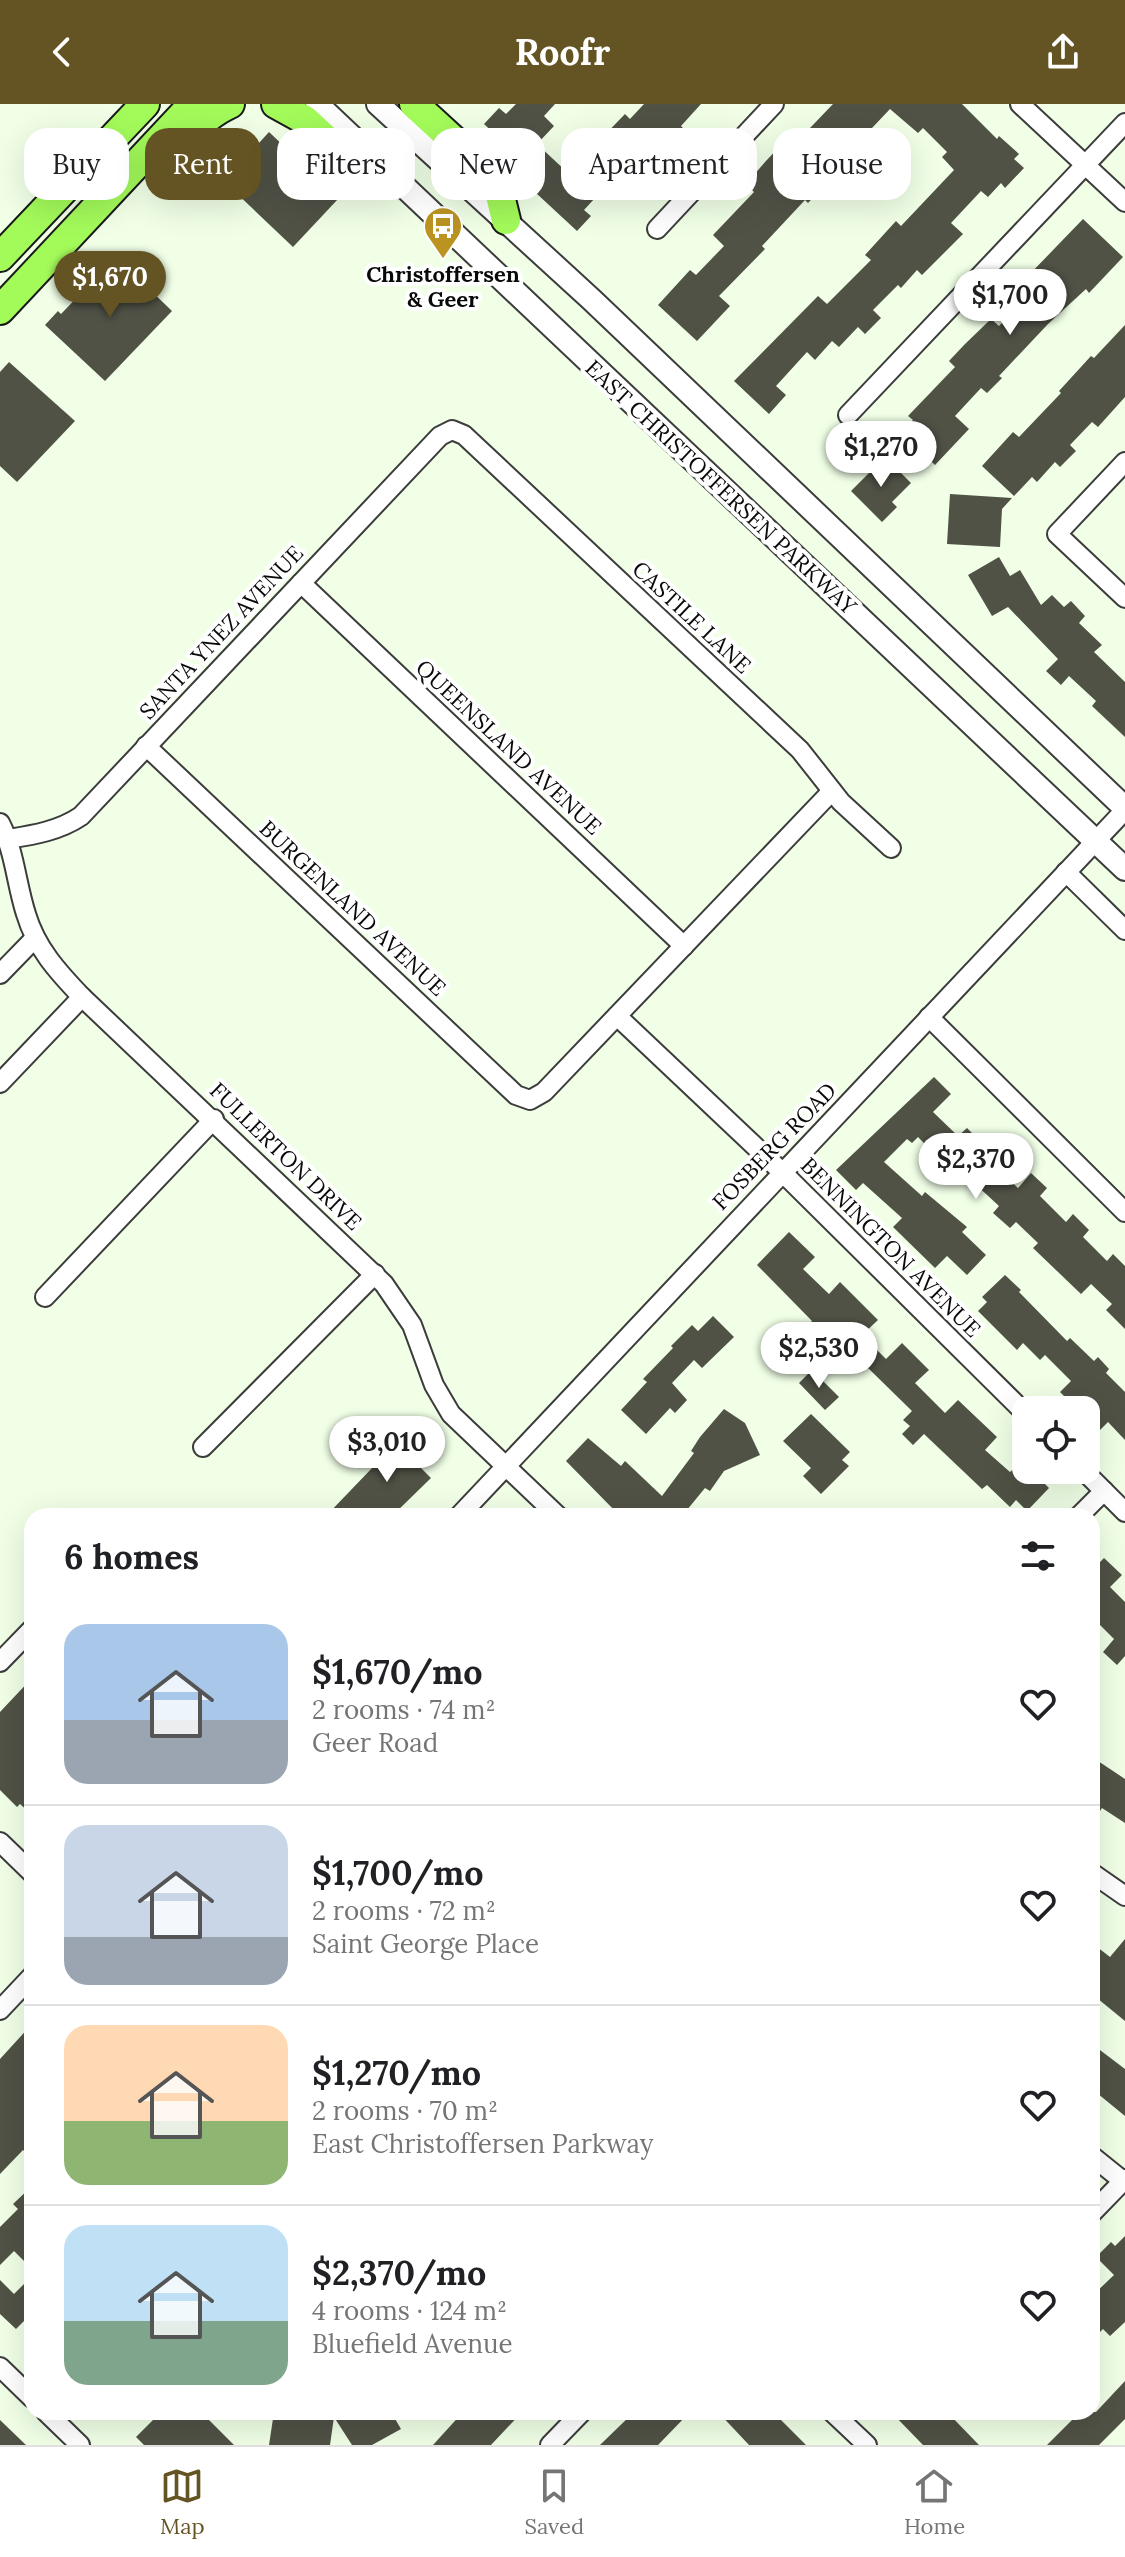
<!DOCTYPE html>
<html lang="en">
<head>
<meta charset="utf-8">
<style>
  :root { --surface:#fff; --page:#f6f6f6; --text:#202124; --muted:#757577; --line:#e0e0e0; --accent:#655423 }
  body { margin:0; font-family:Lora,serif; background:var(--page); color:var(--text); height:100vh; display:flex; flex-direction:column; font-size:30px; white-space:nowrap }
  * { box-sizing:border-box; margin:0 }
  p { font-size:26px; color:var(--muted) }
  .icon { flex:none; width:44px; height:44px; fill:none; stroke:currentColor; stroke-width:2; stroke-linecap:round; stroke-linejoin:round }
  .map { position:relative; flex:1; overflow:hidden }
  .details { position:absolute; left:24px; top:1404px; width:1076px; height:912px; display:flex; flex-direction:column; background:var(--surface); border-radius:24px; box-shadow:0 8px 32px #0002 }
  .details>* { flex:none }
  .banner { position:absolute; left:24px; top:24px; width:1078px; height:72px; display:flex; gap:16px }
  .fabs { position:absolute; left:1012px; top:1292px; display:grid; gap:16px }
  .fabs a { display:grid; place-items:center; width:88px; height:88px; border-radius:16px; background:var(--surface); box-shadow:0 8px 32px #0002; font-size:40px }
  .price { position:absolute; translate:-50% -68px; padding:0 18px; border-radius:28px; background:#fff; color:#222; font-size:26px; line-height:52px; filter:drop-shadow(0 2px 4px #0008) }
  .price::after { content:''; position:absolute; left:50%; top:48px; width:24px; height:18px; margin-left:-12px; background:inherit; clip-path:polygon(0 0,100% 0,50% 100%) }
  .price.current { background:var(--accent); color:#fff }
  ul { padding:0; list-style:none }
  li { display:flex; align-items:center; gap:24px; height:200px; padding:0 40px }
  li+li { border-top:2px solid var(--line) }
  li span { display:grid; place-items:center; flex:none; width:224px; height:160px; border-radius:24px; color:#555 }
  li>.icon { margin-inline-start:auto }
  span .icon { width:96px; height:96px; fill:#fffc; stroke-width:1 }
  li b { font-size:34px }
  h2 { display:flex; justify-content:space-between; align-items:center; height:96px; padding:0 40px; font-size:34px }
  .pill { padding:0 28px; border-radius:24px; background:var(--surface); box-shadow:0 8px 32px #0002; font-size:28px; line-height:72px }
  .pill.current { background:var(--accent); color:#fff }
  header { display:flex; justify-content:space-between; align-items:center; height:104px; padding:0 40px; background:var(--accent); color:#fff; font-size:36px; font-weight:700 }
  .menu { display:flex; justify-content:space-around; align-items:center; height:112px; border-top:2px solid var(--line); background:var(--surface); font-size:22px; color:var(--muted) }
  .menu a { display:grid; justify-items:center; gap:4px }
  .menu .current { color:var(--accent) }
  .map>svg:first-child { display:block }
  .building { fill:#505246 }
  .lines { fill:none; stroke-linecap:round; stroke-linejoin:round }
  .minor-casing { stroke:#3c3c3c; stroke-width:22 }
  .tertiary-casing { stroke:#3c3c3c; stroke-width:26 }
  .primary-casing { stroke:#1a1a1a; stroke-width:32 }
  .minor { stroke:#fff; stroke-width:18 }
  .tertiary { stroke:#fff; stroke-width:22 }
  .primary { stroke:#a3fb5a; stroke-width:28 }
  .labels { text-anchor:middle; stroke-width:8; stroke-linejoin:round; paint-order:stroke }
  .poi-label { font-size:22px; font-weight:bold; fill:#090909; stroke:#fff }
  .street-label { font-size:22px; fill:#090909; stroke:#fff }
</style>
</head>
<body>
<header><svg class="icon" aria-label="back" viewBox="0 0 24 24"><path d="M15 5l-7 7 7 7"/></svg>Roofr<svg class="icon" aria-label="share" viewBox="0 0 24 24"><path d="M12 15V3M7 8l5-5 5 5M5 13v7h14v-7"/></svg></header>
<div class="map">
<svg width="1125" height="2341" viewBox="0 0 1125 2341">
  <rect width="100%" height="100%" fill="#f0ffe6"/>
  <!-- building -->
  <g class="building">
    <path d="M516 0H555L544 12 554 22 537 40 568 69 625 10 630 15 644 0H701L681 22 687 28 674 43 668 37 646 60 638 53 621 72 618 69 584 106 591 112 577 127 522 76 532 65 484 20 499 4 506 10Z"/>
    <path d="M833 0H962L997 35 999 32 1019 50 1014 55 1024 64 1005 84 1001 79 988 93 981 87 951 119 963 130 922 171 917 166 901 184 898 181 873 206 881 214 865 230 858 223 839 243 832 237 815 256 807 248 776 282 786 291 769 310 734 277 818 192 827 200 871 156 865 151 896 117 901 122 954 66 942 53 947 48 923 24 918 29 890 5 836 62 840 65 808 99 805 96 762 142 765 145 719 192 730 202 697 237 658 201 690 166 696 171 724 142 713 131 754 88 746 80 765 58 781 41 788 47Z"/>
    <path d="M269 28 339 94 293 143 210 64 235 37 238 40 249 29 259 39Z"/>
    <path d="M1083 115 1123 153 1089 189 1086 185 1048 220 999 272 1002 274 987 289 981 284 955 312 969 325 935 361 902 329 913 316 908 312 955 263 949 257 965 240 991 215 999 222 1024 196 1022 193 1035 181 1027 173Z"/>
    <path d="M116 153 172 207 105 277 45 221 58 207 61 210Z"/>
    <path d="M1125 221V293L1098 323 1092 318 1070 341 1076 347 1060 363 1055 358 1037 378 1032 373 1014 392 982 362 1013 328 1019 333 1061 289 1059 287 1091 252 1094 254Z"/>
    <path d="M9 258 75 317 17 378 0 362V268Z"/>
    <path d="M885 353 911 379 892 398 897 403 882 418 851 387Z"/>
    <path d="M950 390 1012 394 1002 405 1000 443 947 440Z"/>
    <path d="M999 453 1010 472 1020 466 1041 501 1052 491 1064 503 1071 497 1085 512 1079 519 1102 541 1094 548 1125 578V633L1092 602 1096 597 1069 572 1061 581 1046 567 1058 555 1008 503 992 512 968 471Z"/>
    <path d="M934 973 951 990 933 1008 958 1032 967 1024 982 1039 991 1030 1006 1044 991 1059 1018 1084 1031 1069 1047 1084 1040 1092 1066 1118 1073 1110 1089 1126 1083 1133 1107 1157 1113 1150 1125 1162V1225L1106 1206 1112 1200 1091 1180 1081 1190 1033 1144 1038 1139 1016 1118 1010 1124 993 1109 999 1102 960 1066 955 1071 918 1033 912 1039 907 1035 884 1058 922 1092 925 1088 967 1123 962 1128 986 1151 967 1171 947 1152 935 1164 893 1123 902 1114 863 1079 856 1086 836 1066Z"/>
    <path d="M789 1128 815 1153 803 1165 829 1190 840 1178 878 1216 862 1231 886 1255 902 1239 929 1266 915 1279 945 1309 958 1296 997 1333 985 1346 1010 1368 1022 1357 1026 1361V1366H1031L1049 1384 1027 1407 1016 1396 1010 1403 987 1381 982 1385 924 1330 913 1341 902 1330 910 1322 903 1316 912 1307 867 1263 862 1268 821 1228 812 1238 802 1228 812 1217 757 1161Z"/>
    <path d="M1005 1171 1021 1186 1019 1188 1067 1237 1070 1234 1094 1257 1098 1253 1109 1265 1106 1269 1125 1288V1336L1108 1318 1099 1327 1086 1314V1306H1078L1060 1288 1071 1277 1045 1251 1040 1256 1023 1239 1017 1246 978 1207 987 1198 982 1193Z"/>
    <path d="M713 1212 734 1233 702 1264 694 1256 672 1279 687 1296 675 1309 670 1304 646 1330 621 1306 647 1278 643 1275 673 1244 671 1242 692 1221 698 1227Z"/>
    <path d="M812 1266 839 1293 825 1306 799 1279Z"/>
    <path d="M724 1305 745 1319 760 1351 724 1367 710 1387 705 1384 682 1412H620L566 1357 588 1334 621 1362 625 1357 662 1392 694 1349 691 1347 700 1333Z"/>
    <path d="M811 1310 850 1348 842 1356 849 1362 821 1390 803 1372 811 1364 783 1337Z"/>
    <path d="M413 1334 430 1351 419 1362 431 1374 392 1412H326L398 1337 404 1343Z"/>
    <path d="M1104 1454 1122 1471 1110 1483 1125 1498V1552L1117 1561 1103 1548 1114 1535 1092 1513V1466Z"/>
    <path d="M32 1574V1711L20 1700 17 1703 0 1686V1608Z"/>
    <path d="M1092 1653 1125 1675V1719L1102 1704 1092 1719Z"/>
    <path d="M1125 1835V1917L1092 1890V1839L1110 1853Z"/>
    <path d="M32 1920V2054L23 2046 0 2070V1955Z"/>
    <path d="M1092 1940 1125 1965V2012L1092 1985Z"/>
    <path d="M32 2082V2165L14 2147 0 2161V2123L18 2105 13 2100Z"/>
    <path d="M1125 2132V2218L1110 2232 1103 2225 1092 2236V2192L1114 2171 1096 2153 1111 2138 1115 2142Z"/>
    <path d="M32 2172V2209L16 2225 0 2210V2176L14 2190Z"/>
    <path d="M1125 2277V2315L1099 2341H1047L1080 2308H1096Z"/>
    <path d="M161 2308H201L234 2341H144L136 2333Z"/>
    <path d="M274 2308H391L401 2325 372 2341H352L334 2313 330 2341H269Z"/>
    <path d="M463 2308H522L491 2341H433Z"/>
    <path d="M634 2308H690L658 2341H600Z"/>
    <path d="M718 2308H773L806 2341H749Z"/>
    <path d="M891 2308H947L979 2341H923Z"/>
    <path d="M0 2316 26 2341H0Z"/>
  </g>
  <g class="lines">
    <!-- minor casing -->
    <g class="minor-casing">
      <g id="minor">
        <path d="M1020 0 1125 98"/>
        <path d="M657 125 774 0"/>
        <path d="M848 311 1125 19"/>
        <path d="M1125 358 1057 430 1125 494"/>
        <path d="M301 479 684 842"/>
        <path d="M146 642 516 991 530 996 544 988 832 687"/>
        <path d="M0 719C15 748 16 779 26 810 36 844 58 868 82 893L384 1180 412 1221 434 1281 451 1310 558 1412"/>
        <path d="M8 735C33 731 59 727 81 712L440 332 452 326 464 331 800 646 841 698 891 744"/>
        <path d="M1066 768 1125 826"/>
        <path d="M0 870 35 834"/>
        <path d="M617 912 782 1068 1026 1310"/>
        <path d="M929 913 1125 1108"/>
        <path d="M0 979 82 893"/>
        <path d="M45 1193 214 1015"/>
        <path d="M203 1343 375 1170"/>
        <path d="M1083 1366 1125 1408"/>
        <path d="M459 1412 1125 706"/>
        <path d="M1079 1412 1104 1387"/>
        <path d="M0 1558 32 1525"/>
        <path d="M0 1738 32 1769"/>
        <path d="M1092 1769 1125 1792"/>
        <path d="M0 1906 32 1872"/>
        <path d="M1092 2052 1123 2077"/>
        <path d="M1092 2109 1125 2075"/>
        <path d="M0 2263 32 2294"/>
        <path d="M46 2308 80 2341"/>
        <path d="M832 2308 867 2341"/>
        <path d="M550 2341 582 2308"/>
      </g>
    </g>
    <!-- tertiary casing -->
    <g class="tertiary-casing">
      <g id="tertiary">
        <path d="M317 0 1125 765"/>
        <path d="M378 0 592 196 1125 704"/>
      </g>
    </g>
    <!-- primary casing -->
    <g class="primary-casing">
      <g id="primary">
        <path d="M276 0 305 16 345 53 373 54"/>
        <path d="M414 0 496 75 506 116"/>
        <path d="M177 31C197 26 210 8 230 0"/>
        <path d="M0 153 145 0"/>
        <path d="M0 206 193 0"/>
      </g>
    </g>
    <!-- minor -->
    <use href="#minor" class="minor"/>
    <!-- tertiary -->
    <use href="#tertiary" class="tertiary"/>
    <!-- primary -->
    <use href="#primary" class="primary"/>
  </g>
  <!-- icons -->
  <defs>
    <g id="bus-pin" transform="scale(2)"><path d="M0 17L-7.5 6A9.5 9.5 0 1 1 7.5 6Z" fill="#ba9321" stroke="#fff"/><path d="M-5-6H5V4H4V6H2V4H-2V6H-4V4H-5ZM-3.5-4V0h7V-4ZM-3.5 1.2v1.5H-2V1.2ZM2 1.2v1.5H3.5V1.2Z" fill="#fff"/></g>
  </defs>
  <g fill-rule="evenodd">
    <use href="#bus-pin" x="443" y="122"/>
  </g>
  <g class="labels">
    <!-- poi labels -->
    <g class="poi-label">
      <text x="443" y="178">Christoffersen<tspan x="443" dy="25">&amp; Geer</tspan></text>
    </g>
    <!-- street labels -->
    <g class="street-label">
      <text transform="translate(721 383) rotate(43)" y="8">EAST CHRISTOFFERSEN PARKWAY</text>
      <text transform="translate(692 513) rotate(43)" y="8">CASTILE LANE</text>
      <text transform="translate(221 528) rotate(-47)" y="8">SANTA YNEZ AVENUE</text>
      <text transform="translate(509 643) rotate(43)" y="8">QUEENSLAND AVENUE</text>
      <text transform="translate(353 804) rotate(43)" y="8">BURGENLAND AVENUE</text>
      <text transform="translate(774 1042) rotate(-46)" y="8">FOSBERG ROAD</text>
      <text transform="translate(286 1052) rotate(44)" y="8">FULLERTON DRIVE</text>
      <text transform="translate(891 1143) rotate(45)" y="8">BENNINGTON AVENUE</text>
    </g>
  </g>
</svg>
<div class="fabs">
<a><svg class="icon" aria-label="locate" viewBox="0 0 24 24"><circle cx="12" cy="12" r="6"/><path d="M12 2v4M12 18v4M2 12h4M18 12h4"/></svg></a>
</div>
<b class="price current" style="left:110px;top:215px">$1,670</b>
<b class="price" style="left:1010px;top:233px">$1,700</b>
<b class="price" style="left:881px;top:385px">$1,270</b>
<b class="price" style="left:976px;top:1097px">$2,370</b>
<b class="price" style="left:819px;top:1286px">$2,530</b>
<b class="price" style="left:387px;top:1380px">$3,010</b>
<div class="banner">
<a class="pill">Buy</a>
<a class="pill current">Rent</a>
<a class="pill">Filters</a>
<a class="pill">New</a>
<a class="pill">Apartment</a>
<a class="pill">House</a>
</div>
<section class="details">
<h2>6 homes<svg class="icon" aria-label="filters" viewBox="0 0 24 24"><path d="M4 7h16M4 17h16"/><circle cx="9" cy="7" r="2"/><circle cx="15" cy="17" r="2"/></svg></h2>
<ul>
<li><span style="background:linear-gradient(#a9c7e8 60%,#9aa5b1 0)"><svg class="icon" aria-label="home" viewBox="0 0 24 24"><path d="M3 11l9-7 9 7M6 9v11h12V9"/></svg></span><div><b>$1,670/mo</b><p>2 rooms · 74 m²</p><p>Geer Road</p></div><svg class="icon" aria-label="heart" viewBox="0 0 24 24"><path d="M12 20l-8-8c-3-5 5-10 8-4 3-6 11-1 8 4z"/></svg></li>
<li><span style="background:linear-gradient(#c9d6e8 70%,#9aa5b1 0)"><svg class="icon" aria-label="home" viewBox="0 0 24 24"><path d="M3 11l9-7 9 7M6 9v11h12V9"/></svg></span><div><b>$1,700/mo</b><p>2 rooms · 72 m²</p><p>Saint George Place</p></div><svg class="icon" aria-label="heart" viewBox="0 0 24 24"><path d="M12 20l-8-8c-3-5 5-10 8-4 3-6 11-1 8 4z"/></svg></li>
<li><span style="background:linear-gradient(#ffd9b3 60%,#8fb573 0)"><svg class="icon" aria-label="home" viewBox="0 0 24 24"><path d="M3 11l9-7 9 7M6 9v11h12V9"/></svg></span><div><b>$1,270/mo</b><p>2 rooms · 70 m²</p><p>East Christoffersen Parkway</p></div><svg class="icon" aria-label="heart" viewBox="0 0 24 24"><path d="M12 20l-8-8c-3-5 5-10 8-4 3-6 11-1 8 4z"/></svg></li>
<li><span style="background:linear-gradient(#bfe0f5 60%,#7fa58c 0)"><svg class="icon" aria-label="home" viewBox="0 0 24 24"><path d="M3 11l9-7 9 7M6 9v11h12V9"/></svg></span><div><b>$2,370/mo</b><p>4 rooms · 124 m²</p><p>Bluefield Avenue</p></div><svg class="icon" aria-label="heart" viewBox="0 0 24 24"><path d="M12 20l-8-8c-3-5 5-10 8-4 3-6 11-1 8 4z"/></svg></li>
</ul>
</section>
</div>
<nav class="menu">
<a class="current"><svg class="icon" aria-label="map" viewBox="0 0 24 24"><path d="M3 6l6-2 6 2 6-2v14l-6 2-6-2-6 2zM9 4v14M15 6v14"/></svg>Map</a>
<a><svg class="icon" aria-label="saved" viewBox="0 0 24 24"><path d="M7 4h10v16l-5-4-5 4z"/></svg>Saved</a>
<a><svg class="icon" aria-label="home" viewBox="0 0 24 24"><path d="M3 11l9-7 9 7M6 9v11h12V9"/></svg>Home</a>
</nav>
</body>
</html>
